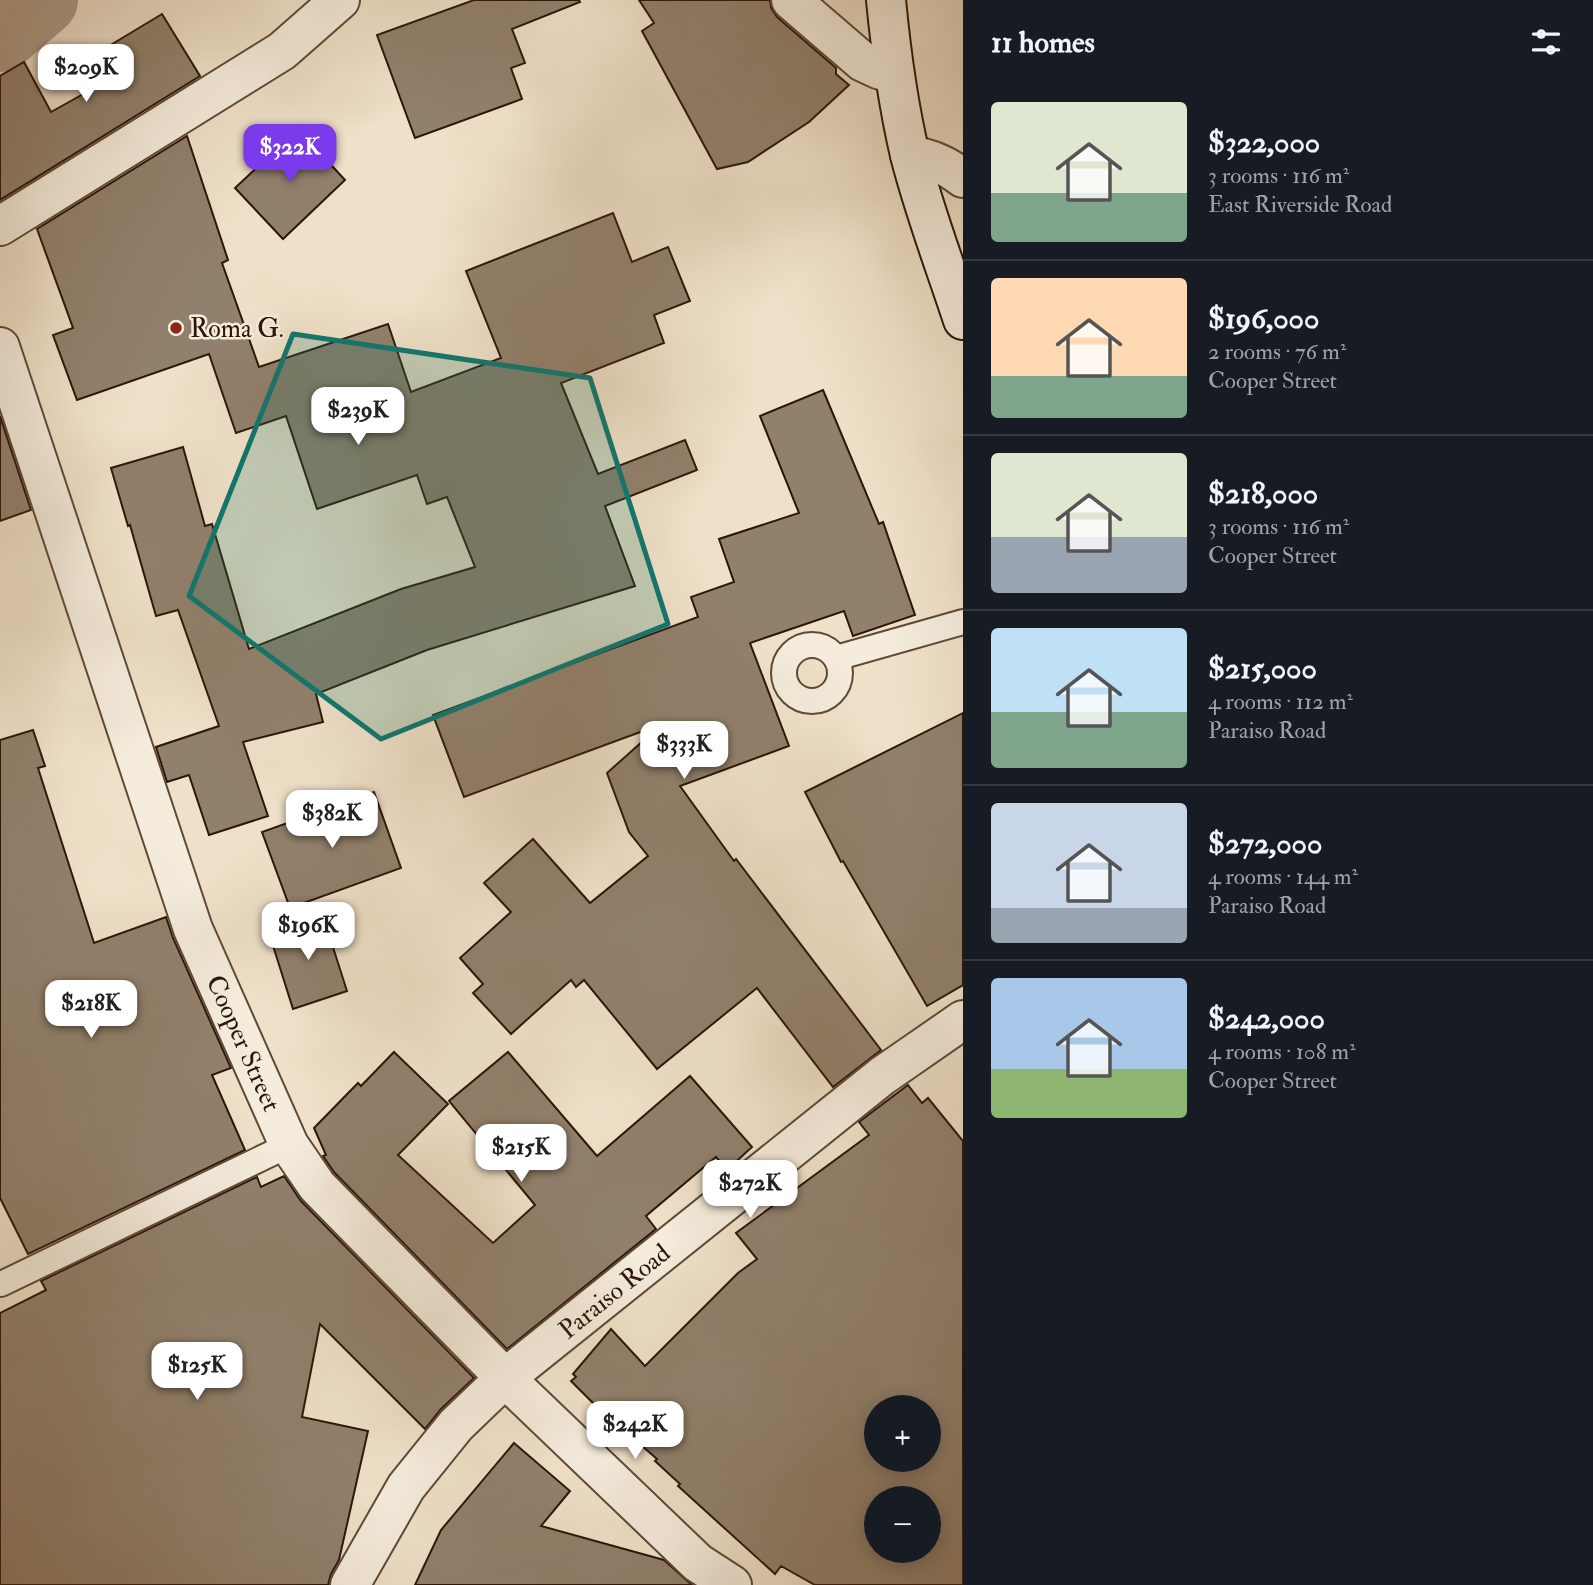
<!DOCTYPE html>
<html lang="en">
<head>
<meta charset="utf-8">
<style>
  :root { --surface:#171b24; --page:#242831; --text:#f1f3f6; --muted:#9ea1a6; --line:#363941; --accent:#7c3aed }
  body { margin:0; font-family:"IM FELL Double Pica",serif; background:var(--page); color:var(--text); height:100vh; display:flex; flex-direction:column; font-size:26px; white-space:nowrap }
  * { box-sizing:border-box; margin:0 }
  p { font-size:23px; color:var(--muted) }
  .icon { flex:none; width:38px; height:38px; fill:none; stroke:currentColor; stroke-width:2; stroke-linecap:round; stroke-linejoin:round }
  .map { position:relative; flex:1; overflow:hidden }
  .side { display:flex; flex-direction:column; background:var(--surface); width:630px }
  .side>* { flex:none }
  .tools { position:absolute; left:864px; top:1395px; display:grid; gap:14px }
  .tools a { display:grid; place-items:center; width:77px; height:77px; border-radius:50%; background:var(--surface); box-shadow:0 4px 18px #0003; font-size:35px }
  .price { position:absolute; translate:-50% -60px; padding:0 16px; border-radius:14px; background:#fff; color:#222; font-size:23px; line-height:46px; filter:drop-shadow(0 2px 4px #0008) }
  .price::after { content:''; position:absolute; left:50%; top:42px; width:21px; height:16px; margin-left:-10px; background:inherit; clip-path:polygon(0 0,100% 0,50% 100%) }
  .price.active { background:var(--accent); color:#fff }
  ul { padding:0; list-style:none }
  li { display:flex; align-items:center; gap:21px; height:175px; padding:0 28px }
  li+li { border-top:2px solid var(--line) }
  li span { display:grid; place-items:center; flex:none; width:196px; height:140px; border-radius:7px; color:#555 }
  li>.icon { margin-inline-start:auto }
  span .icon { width:84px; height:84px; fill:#fffc; stroke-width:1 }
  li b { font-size:30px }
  h2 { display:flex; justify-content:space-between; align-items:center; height:84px; padding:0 28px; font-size:30px }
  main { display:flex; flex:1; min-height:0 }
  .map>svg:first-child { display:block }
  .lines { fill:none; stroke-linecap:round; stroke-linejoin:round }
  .river { stroke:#ad9c87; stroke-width:72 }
  .building { fill:#91806c; stroke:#2c1608; stroke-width:2; fill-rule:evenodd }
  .service-casing { stroke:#5d4938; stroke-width:28 }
  .minor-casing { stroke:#5d4938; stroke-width:42 }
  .tertiary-casing { stroke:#5d4938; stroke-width:42 }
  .secondary-casing { stroke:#2c1608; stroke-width:42 }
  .service { stroke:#f5ecdc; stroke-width:24 }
  .minor { stroke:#f5ecdc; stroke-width:38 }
  .tertiary { stroke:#f5ecdc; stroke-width:38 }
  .secondary { stroke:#f5ecdc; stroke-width:38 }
  .marked { fill:#0f766e; fill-opacity:0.2; stroke:#0f766e; stroke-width:5; stroke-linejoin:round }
  .poi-dot { fill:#8f2418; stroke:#f5ecdc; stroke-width:2.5 }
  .labels { text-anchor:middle; stroke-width:5; stroke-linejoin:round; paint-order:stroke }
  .poi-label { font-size:26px; fill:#2c1608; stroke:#f5ecdc; text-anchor:start }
  .street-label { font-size:26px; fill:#2c1608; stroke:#f5ecdc }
</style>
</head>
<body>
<main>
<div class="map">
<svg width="963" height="1585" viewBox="0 0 963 1585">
  <rect width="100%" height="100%" fill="#efe1c9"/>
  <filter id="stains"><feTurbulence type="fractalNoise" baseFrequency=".00286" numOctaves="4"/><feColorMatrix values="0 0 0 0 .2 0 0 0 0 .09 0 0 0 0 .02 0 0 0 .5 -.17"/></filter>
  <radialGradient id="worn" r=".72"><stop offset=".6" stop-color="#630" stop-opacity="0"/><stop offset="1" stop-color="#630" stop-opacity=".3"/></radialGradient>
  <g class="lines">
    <!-- river -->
    <path class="river" d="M0 36 42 0"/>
  </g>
  <!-- building -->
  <g class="building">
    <path d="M474 0H579L580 2 512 29 525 63 511 68 522 99 415 138 377 35Z"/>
    <path d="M639 0H770L771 8 777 17 836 68V74L849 85 809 122 748 162 717 169 642 31 654 23Z"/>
    <path d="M162 14 200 76 0 200V76L24 62 51 112 119 74 104 49Z"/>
    <path d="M298 129 345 180 283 239 235 188Z"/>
    <path d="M187 136 228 260 222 263 259 367 388 324 411 392 501 358 466 271 613 213 632 262 668 247 690 301 654 315 664 343 561 383 598 474 685 440 697 470 605 506 635 586 427 650 316 694 323 722 243 742 268 816 209 835 189 775 167 782 156 747 219 726 178 610 156 616 130 525 128 526 111 468 183 447 205 526 212 524 249 649 401 589 475 567 447 497 427 504 417 475 317 509 286 416 236 433 209 354 77 400 53 335 73 328 37 229Z"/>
    <path d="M823 390 879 524 883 522 915 615 853 636 844 611 750 643 789 746 680 786 734 861 736 859 881 1050 833 1087 757 988 657 1069 584 980 576 987 571 980 511 1034 473 993 483 984 460 958 511 912 484 883 533 839 590 903 648 856 629 832 607 773 662 724 464 797 433 715 698 617 691 597 734 582 719 539 799 513 760 416Z"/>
    <path d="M0 416 31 510 0 521Z"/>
    <path d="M963 713V985L927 1006 843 861 841 862 805 792Z"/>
    <path d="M33 730 45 766 38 768 94 943 166 917 173 938 231 1068 212 1075 245 1150 28 1254 0 1198V740Z"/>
    <path d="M374 792 401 868 290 908 262 832Z"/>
    <path d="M323 916 347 991 293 1009 269 933Z"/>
    <path d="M394 1052 448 1104 398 1155 493 1243 535 1205 449 1101 508 1052 597 1156 690 1076 752 1147 727 1170 716 1157 646 1216 656 1229 507 1349 334 1172 323 1156 326 1155 314 1128 358 1083 361 1086Z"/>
    <path d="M908 1085 922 1103 928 1098 963 1141V1585H815L781 1566 775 1574 678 1486 680 1484 655 1461 657 1459 594 1404 571 1381 576 1377 573 1374 611 1329 645 1366 738 1273 757 1259 736 1233 869 1135 859 1122ZM877 1407H929V1460H877ZM877 1498H929V1550H877Z"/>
    <path d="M284 1176 301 1201 474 1378 441 1409 425 1429 320 1324 302 1417 368 1431 339 1560 331 1574 328 1585H0V1313L46 1290 41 1281 257 1177 261 1187Z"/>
    <path d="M514 1443 570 1491 541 1526 664 1560 692 1585H415L441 1530Z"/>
  </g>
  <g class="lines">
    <!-- service casing -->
    <g class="service-casing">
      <g id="service">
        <circle cx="812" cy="673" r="28"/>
        <path d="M836 658 963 622"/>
        <path d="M1 1284 289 1145"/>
      </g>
    </g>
    <!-- minor casing -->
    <g class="minor-casing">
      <g id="minor">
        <path d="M791 0 863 62 878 69 894 74"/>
        <path d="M0 226 282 51 340 0"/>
        <path d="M0 347 193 929 289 1145 317 1186 505 1378 698 1563 732 1585"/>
      </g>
    </g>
    <!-- tertiary casing -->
    <g class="tertiary-casing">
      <g id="tertiary">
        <path d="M910 155C931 159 946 165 963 178"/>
        <path d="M350 1585 406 1487 456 1425 505 1378 882 1076 963 1020"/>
      </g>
    </g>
    <!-- secondary casing -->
    <g class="secondary-casing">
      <path id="secondary" d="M886 0C891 52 898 104 910 155 924 211 945 265 963 320"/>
    </g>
    <!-- service -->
    <use href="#service" class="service"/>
    <!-- minor -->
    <use href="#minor" class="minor"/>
    <!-- tertiary -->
    <use href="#tertiary" class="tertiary"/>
    <!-- secondary -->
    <use href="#secondary" class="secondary"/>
  </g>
  <!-- marked area -->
  <path class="marked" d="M293 334 590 378 668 624 381 739 189 596Z"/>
  <!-- markers -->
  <circle class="poi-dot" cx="176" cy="328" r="7"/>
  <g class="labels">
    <!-- poi labels -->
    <g class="poi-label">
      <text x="190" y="337">Roma G.</text>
    </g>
    <!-- street labels -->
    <g class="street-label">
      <text transform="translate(244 1043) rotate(66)" y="9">Cooper Street</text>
      <text transform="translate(614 1291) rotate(-39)" y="9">Paraiso Road</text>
    </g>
  </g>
  <rect width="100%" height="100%" filter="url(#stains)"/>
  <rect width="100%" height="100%" fill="url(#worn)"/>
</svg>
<div class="tools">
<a>+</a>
<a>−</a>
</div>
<b class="price" style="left:86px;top:104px">$209K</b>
<b class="price active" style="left:290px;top:184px">$322K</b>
<b class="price" style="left:358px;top:447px">$239K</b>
<b class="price" style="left:684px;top:781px">$333K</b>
<b class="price" style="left:332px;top:850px">$382K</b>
<b class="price" style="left:308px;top:962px">$196K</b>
<b class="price" style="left:91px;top:1040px">$218K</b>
<b class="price" style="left:521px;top:1184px">$215K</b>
<b class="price" style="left:750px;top:1220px">$272K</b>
<b class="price" style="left:197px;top:1402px">$125K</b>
<b class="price" style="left:635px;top:1461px">$242K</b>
</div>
<section class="side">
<h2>11 homes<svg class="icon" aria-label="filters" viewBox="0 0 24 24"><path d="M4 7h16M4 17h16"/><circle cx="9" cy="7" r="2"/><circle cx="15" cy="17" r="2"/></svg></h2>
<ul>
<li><span style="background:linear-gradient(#dfe7d0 65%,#7fa58c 0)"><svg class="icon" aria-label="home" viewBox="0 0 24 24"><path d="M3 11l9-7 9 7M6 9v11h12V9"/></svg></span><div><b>$322,000</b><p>3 rooms · 116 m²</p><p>East Riverside Road</p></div></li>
<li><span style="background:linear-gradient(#ffd9b3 70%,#7fa58c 0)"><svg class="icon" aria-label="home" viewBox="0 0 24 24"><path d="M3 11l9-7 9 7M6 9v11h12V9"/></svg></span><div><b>$196,000</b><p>2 rooms · 76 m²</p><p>Cooper Street</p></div></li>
<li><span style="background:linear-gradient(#dfe7d0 60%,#9aa5b1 0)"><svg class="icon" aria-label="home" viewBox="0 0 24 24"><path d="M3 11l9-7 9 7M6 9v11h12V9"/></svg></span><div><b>$218,000</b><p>3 rooms · 116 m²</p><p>Cooper Street</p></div></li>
<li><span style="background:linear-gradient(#bfe0f5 60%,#7fa58c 0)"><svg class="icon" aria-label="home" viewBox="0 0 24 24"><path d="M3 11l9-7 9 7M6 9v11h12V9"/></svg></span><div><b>$215,000</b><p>4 rooms · 112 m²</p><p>Paraiso Road</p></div></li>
<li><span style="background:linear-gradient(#c9d6e8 75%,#9aa5b1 0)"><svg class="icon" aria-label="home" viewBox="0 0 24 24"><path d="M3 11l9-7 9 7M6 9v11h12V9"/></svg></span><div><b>$272,000</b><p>4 rooms · 144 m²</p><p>Paraiso Road</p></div></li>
<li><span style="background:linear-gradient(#a9c7e8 65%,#8fb573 0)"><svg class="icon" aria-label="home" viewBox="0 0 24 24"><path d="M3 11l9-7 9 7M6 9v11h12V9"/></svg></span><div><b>$242,000</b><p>4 rooms · 108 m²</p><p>Cooper Street</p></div></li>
</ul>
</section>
</main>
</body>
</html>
